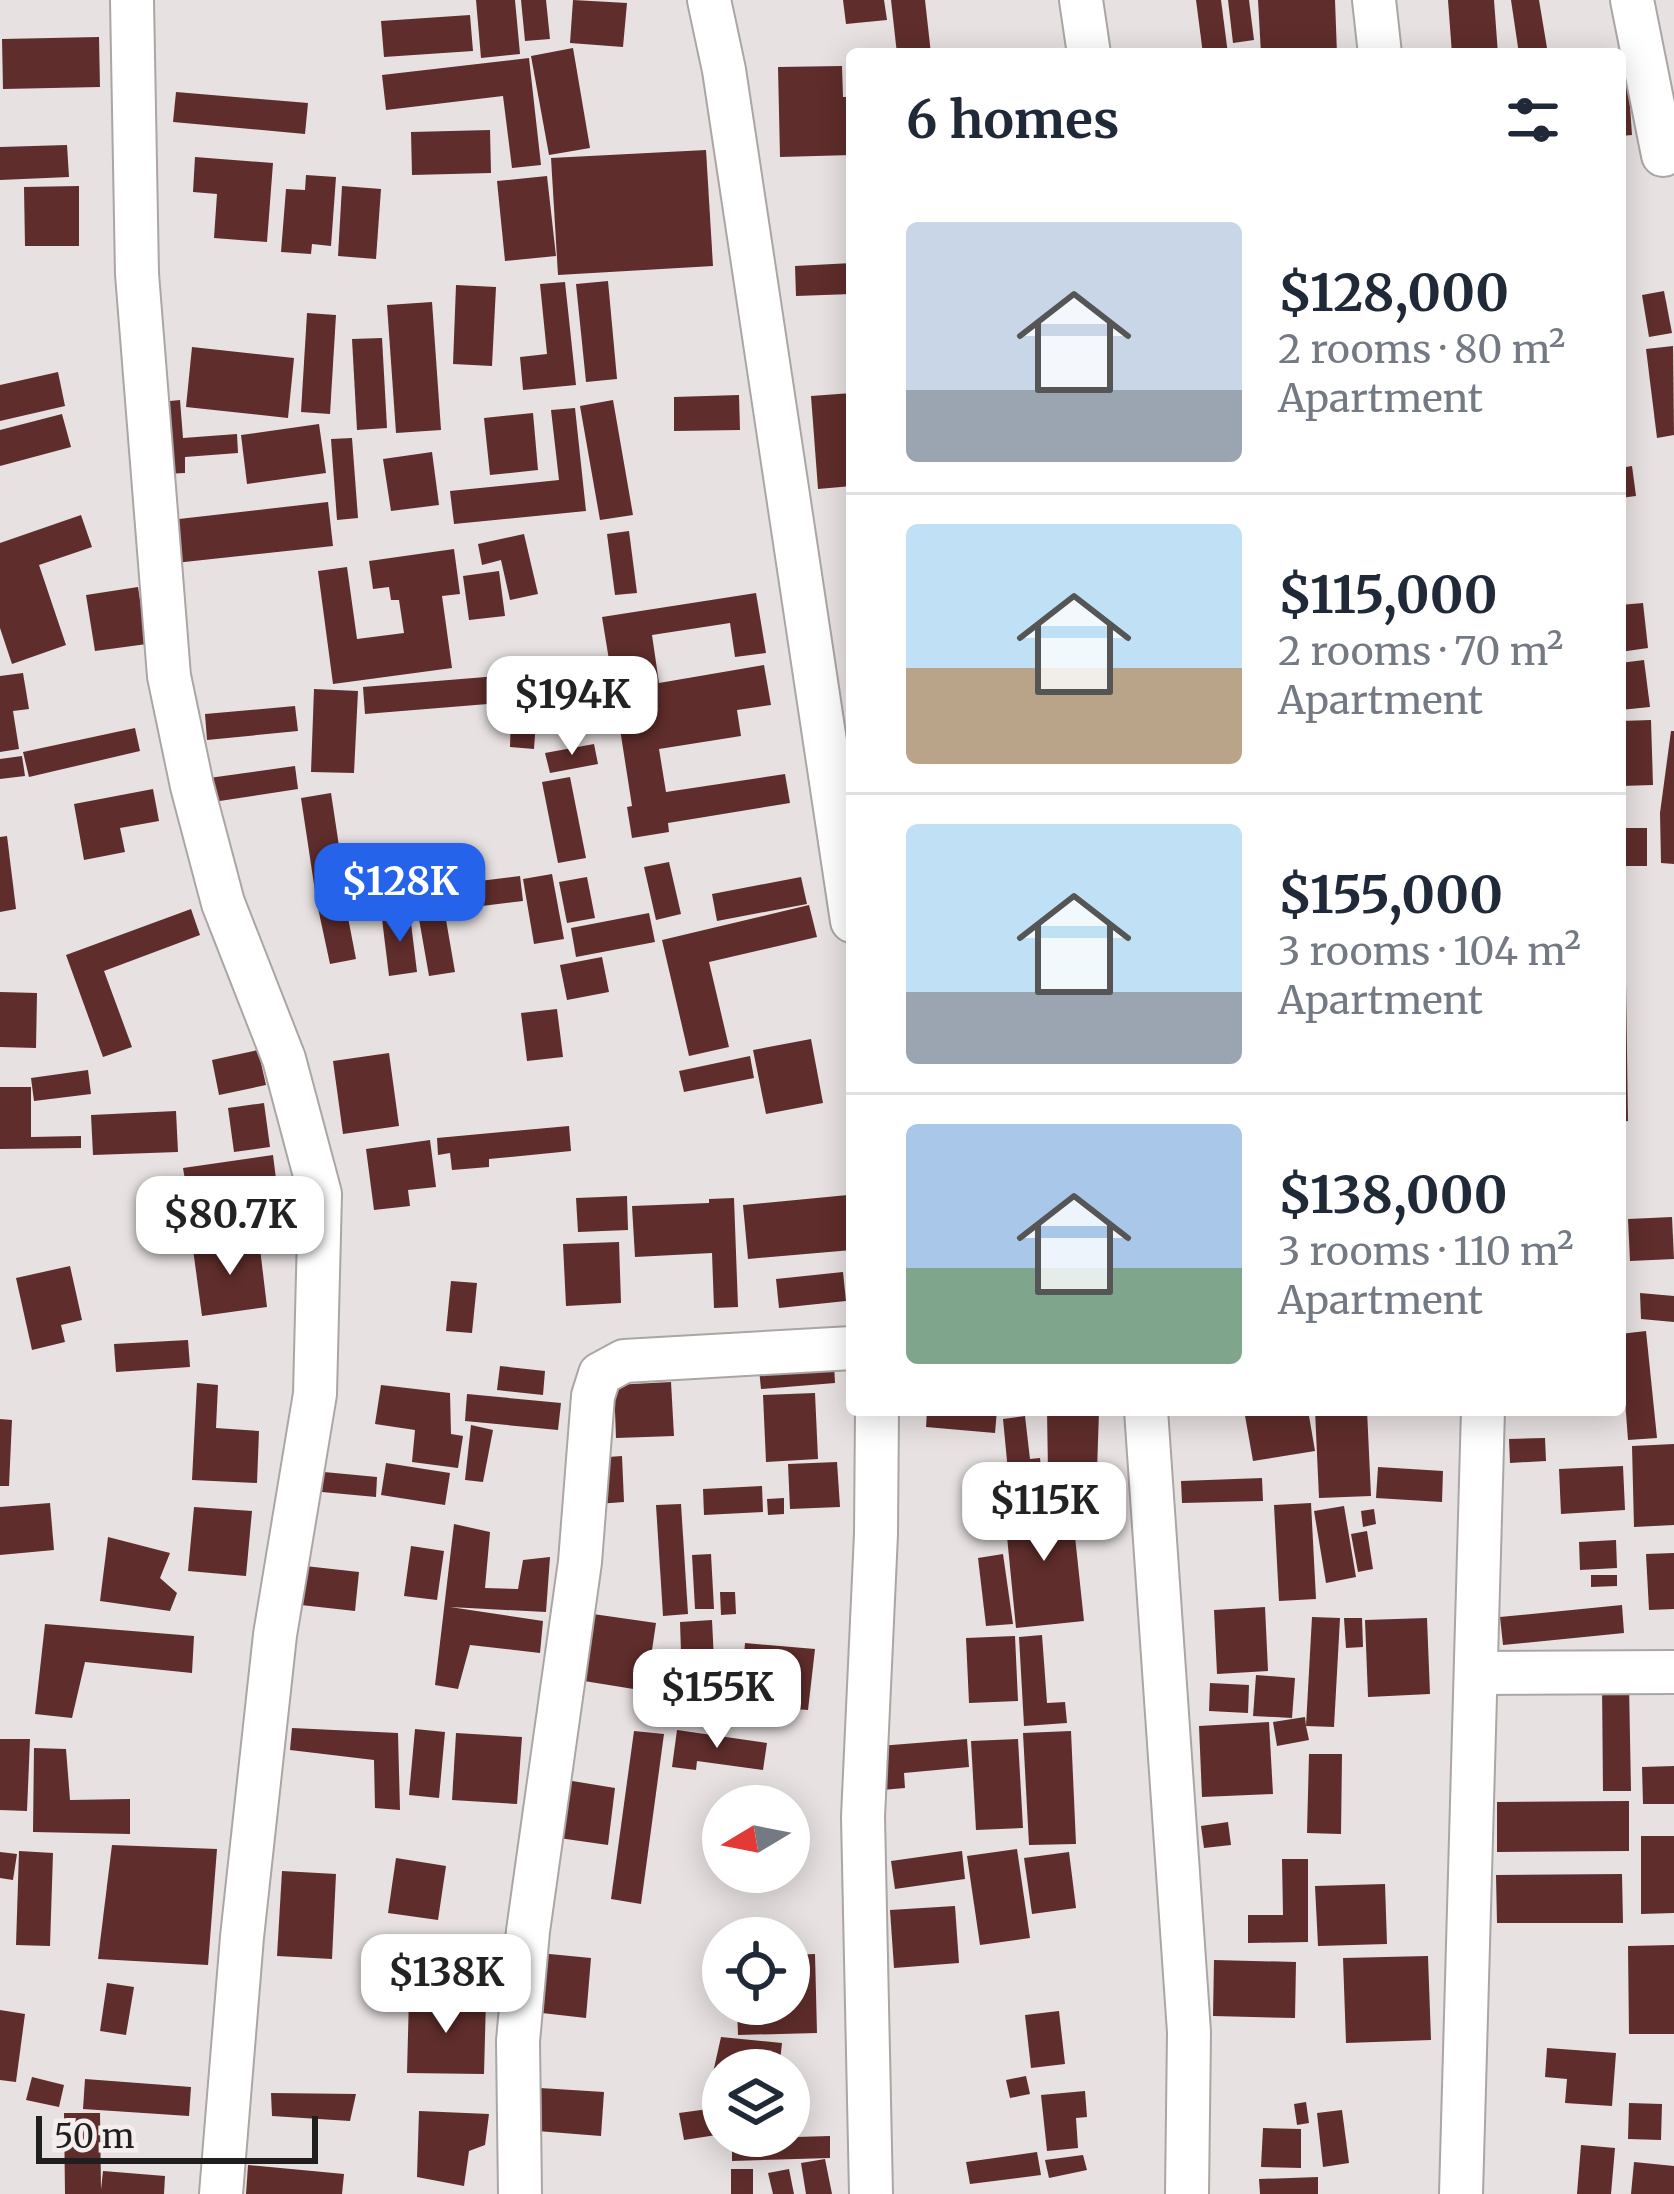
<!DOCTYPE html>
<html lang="en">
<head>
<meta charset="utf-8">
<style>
  :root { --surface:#fff; --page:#f6f6f7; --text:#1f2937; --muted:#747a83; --line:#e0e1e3; --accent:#2563eb }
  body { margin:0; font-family:Merriweather,serif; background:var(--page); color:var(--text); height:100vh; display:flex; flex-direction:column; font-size:45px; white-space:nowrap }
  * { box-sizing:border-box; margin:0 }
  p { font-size:39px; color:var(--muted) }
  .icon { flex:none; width:66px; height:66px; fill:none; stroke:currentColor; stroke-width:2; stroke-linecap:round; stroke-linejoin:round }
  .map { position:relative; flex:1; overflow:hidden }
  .side { position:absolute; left:846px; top:48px; width:780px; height:1368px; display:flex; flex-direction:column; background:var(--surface); border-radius:12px; box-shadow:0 6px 30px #0003 }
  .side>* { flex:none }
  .needle { width:78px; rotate:260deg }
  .controls { position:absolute; left:702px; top:1785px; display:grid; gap:24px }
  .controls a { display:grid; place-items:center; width:108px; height:108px; border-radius:50%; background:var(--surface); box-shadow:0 6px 30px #0003; font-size:60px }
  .scale { position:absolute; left:36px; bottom:30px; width:282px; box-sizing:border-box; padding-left:12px; border:6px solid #201e1e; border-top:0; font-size:33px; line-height:42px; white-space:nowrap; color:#201e1e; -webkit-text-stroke:9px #f5eeee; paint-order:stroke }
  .price { position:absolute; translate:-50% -102px; padding:0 27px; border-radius:24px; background:#fff; color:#222; font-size:39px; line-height:78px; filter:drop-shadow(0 3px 6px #0008) }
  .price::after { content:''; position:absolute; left:50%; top:72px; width:36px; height:27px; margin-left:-18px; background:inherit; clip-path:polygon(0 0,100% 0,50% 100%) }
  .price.active { background:var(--accent); color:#fff }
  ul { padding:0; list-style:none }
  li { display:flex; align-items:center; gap:36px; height:300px; padding:0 60px }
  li+li { border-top:3px solid var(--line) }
  li span { display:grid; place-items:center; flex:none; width:336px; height:240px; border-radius:12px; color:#555 }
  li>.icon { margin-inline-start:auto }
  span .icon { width:144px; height:144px; fill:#fffc; stroke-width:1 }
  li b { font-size:51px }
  h2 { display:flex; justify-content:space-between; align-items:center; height:144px; padding:0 60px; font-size:51px }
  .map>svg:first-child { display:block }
  .building { fill:#5f2d2b }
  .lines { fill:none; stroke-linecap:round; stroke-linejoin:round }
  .minor-casing { stroke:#aba5a4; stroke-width:46 }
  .minor { stroke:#fff; stroke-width:42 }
</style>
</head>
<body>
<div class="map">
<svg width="1674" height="2194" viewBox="0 0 1674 2194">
  <rect width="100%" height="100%" fill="#e8e1e1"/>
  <!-- building -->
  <g class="building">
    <path d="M476 0H515L520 54 481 58Z"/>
    <path d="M521 0H546L550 39 525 41Z"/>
    <path d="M573 0 627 3 623 47 570 43Z"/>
    <path d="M843 0H884L887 20 846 24Z"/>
    <path d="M891 0H925L931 54H897Z"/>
    <path d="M1196 0H1221L1228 54H1203Z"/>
    <path d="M1228 0H1249L1254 40 1233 43Z"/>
    <path d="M1258 0H1335L1337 54H1261Z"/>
    <path d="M1448 0H1494L1498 54H1452Z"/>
    <path d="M1511 0H1539L1548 54H1519Z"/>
    <path d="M470 15 473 51 384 57 381 21Z"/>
    <path d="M99 37 100 87 3 89 2 39Z"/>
    <path d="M573 48 590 148 549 155 531 56Z"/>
    <path d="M529 58 541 165 512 168 503 96 386 110 382 75Z"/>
    <path d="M1627 64 1632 135 1620 136V65Z"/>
    <path d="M842 66 843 97H852V155L780 157 778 67Z"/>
    <path d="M176 92 308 103 305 134 173 122Z"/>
    <path d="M490 130 491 173 412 175 411 132Z"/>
    <path d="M67 145 69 177 0 180V147Z"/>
    <path d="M706 150 713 266 558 275 551 158Z"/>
    <path d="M195 157 273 163 267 242 214 238 217 194 193 192Z"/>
    <path d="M306 175 336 177 331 246 312 244 311 254 281 252 286 189 305 190Z"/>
    <path d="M547 176 556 256 505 261 497 181Z"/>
    <path d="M79 186V246H25L24 187Z"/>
    <path d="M342 186 381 189 376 259 338 256Z"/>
    <path d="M852 263V294L796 296 795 266Z"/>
    <path d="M608 281 617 379 586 382 576 284Z"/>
    <path d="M565 282 576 385 523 390 520 357 547 354 540 284Z"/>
    <path d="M456 285 496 287 492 366 453 364Z"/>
    <path d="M1664 291 1672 333 1649 337 1642 295Z"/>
    <path d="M432 302 441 430 396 433 387 305Z"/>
    <path d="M307 313 336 315 330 414 301 412Z"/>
    <path d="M382 338 387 428 357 430 352 339Z"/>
    <path d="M1673 346 1674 435 1657 438 1646 349Z"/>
    <path d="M192 347 294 358 288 418 186 407Z"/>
    <path d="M58 372 65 406 0 421V385Z"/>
    <path d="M852 393V486L818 489 811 396Z"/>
    <path d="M739 395 740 430 674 431V397Z"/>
    <path d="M180 400 183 438 237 434 238 453 185 457V473L165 474 160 402Z"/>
    <path d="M613 400 633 515 600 520 580 406Z"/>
    <path d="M575 408 586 511 454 524 450 491 559 480 551 410Z"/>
    <path d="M533 413 538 470 490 475 484 418Z"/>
    <path d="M62 414 71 447 0 466V430Z"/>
    <path d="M319 424 326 473 247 484 241 435Z"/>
    <path d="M352 438 358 518 337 520 331 439Z"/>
    <path d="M432 452 439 505 391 511 383 459Z"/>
    <path d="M1632 466 1636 496 1620 498V468Z"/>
    <path d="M328 502 333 546 175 563 170 520Z"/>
    <path d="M1620 514H1624L1626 562H1620Z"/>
    <path d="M81 515 92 547 39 565 66 645 12 664 0 628V543Z"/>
    <path d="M629 531 637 593 615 595 607 534Z"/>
    <path d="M524 534 538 594 510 600 501 560 482 565 478 544Z"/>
    <path d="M454 549 460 594 442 596 452 668 333 684 318 571 347 567 357 639 404 633 399 600H391L389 587 373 589 369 561Z"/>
    <path d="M499 571 505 616 469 620 463 576Z"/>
    <path d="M138 587 147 644 95 651 86 595Z"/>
    <path d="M756 593 766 653 735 657 730 623 652 635 659 683 764 665 771 705 737 710 741 736 659 749 666 792 785 774 790 803 668 823 669 832 632 838 627 807 632 806 620 729 596 733 585 664 609 660 602 617Z"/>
    <path d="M1643 603 1648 648 1620 652V605Z"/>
    <path d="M1644 660 1650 707 1620 710V663Z"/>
    <path d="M23 673 29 709 13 711 19 749 0 752V676Z"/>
    <path d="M498 676 500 703 365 714 363 687Z"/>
    <path d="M512 678 578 682 577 707 558 706 557 722 536 721 534 749 510 747Z"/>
    <path d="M314 689 358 691 354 773 311 772Z"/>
    <path d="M295 706 298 731 207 740 205 714Z"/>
    <path d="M1651 720 1653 785 1621 786 1620 721Z"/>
    <path d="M135 728 140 751 29 777 23 752Z"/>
    <path d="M1671 731H1674V864L1661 863 1660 813Z"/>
    <path d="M594 744 598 764 550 773 545 753Z"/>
    <path d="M22 756 25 776 0 779V759Z"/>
    <path d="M295 766 298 789 213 802 209 778Z"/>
    <path d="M570 777 586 858 558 863 542 782Z"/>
    <path d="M153 789 159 821 120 828 125 852 84 860 74 804Z"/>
    <path d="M331 793 345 886 315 891 301 798Z"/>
    <rect x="1620" y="828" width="27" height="38"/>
    <path d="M7 836 16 909 0 912V837Z"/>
    <path d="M470 846 475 874 353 894 348 866Z"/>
    <path d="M669 862 681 914 656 920 644 867Z"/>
    <path d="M552 874 564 939 534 944 523 879Z"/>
    <path d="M520 876 523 901 418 914 415 889Z"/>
    <path d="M587 877 595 918 567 923 559 882Z"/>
    <path d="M801 877 807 904 717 921 712 894Z"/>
    <path d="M345 902 356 959 330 964 318 908Z"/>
    <path d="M809 905 817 937 709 962 729 1047 689 1056 662 940Z"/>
    <path d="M191 909 200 935 104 971 132 1047 103 1057 66 955Z"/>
    <path d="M649 913 655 942 576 957 571 928Z"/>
    <path d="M445 914 455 972 429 976 419 919Z"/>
    <path d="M410 915 417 972 389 976 382 919Z"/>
    <path d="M602 957 609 992 567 1000 560 965Z"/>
    <path d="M1620 983H1626L1628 1121 1620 1122Z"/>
    <path d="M0 992 37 993 36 1048 0 1047Z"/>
    <path d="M557 1009 563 1057 527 1061 521 1013Z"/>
    <path d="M811 1039 823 1103 766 1114 753 1050Z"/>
    <path d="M258 1050 266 1085 219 1095 212 1060Z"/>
    <path d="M389 1053 399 1126 343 1134 333 1061Z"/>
    <path d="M750 1056 754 1078 684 1092 679 1071Z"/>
    <path d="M88 1070 91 1094 34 1101 31 1078Z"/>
    <path d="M0 1087H31V1137L81 1136V1148L0 1149Z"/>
    <path d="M264 1103 270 1147 234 1152 228 1108Z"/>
    <path d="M176 1111 178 1152 93 1155 91 1115Z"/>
    <path d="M569 1126 571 1151 489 1159V1167L452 1170 450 1153 438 1155 437 1138Z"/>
    <path d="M430 1140 436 1187 408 1190 410 1206 374 1210 366 1149Z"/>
    <path d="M273 1155 276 1179 187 1192 183 1168Z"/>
    <path d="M285 1189 289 1231 192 1240 188 1199Z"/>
    <path d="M848 1195 852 1250 748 1259 743 1205Z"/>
    <path d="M627 1196 628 1230 578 1232 576 1198Z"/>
    <path d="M734 1198 738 1307 714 1308 712 1253 635 1257 632 1206 709 1203V1199Z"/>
    <path d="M1672 1217 1674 1259 1630 1261 1628 1219Z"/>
    <path d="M259 1240 267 1307 202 1316 193 1249Z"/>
    <path d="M619 1242 621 1303 566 1306 563 1244Z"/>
    <path d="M70 1266 82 1320 61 1325 65 1342 32 1350 16 1278Z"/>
    <path d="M843 1272 846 1301 779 1308 776 1279Z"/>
    <path d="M451 1281 477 1283 472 1333 446 1331Z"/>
    <path d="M1640 1293 1674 1296V1322L1641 1319Z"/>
    <path d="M1646 1331 1657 1438 1628 1440 1620 1334Z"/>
    <path d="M188 1340 190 1367 116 1372 114 1344Z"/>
    <path d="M834 1363 835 1383 761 1389 759 1369Z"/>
    <path d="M500 1366 545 1371 543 1395 497 1390Z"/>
    <path d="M671 1382 674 1436 616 1438 614 1385Z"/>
    <path d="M197 1383 218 1385 216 1428 259 1431 257 1483 192 1480Z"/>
    <path d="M381 1385 450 1393 451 1434 463 1436 458 1468 412 1462 415 1430 375 1424Z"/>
    <path d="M815 1393 818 1459 766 1462 763 1395Z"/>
    <path d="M467 1394 561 1403 558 1430 465 1421Z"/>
    <path d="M927 1410H997L995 1433 926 1427Z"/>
    <path d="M1047 1410 1099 1411 1097 1471 1048 1472Z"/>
    <path d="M1244 1410H1308L1315 1451 1253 1461Z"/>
    <path d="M1315 1410H1367L1371 1496 1319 1498Z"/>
    <path d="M1025 1416 1030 1459 1040 1458 1043 1488 1010 1492 1003 1419Z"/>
    <path d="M0 1419 12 1420 9 1486H0Z"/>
    <path d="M471 1425 493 1430 483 1482 465 1480Z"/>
    <path d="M1545 1438 1546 1461 1510 1463 1509 1439Z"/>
    <path d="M1674 1444V1525L1634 1527 1632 1446Z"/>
    <path d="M622 1456 624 1502 597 1504 594 1458Z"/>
    <path d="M837 1462 840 1507 790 1509 788 1464Z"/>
    <path d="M386 1463 450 1473 445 1505 381 1495Z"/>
    <path d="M1623 1466 1625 1510 1561 1514 1559 1469Z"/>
    <path d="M1378 1467 1443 1471 1442 1502 1376 1498Z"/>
    <path d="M324 1472 377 1477 376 1497 322 1492Z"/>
    <path d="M1262 1478 1263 1501 1182 1503 1181 1481Z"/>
    <path d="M762 1486 763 1512 704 1515 703 1489Z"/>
    <path d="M784 1498V1514L768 1515 767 1499Z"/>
    <path d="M1071 1499 1084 1621 1016 1628 1004 1506Z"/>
    <path d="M50 1503 54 1550 0 1555V1507Z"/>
    <path d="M1311 1503 1316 1599 1279 1601 1274 1505Z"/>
    <path d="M681 1504 688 1614 663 1616 656 1505Z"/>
    <path d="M1344 1506 1356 1577 1326 1583 1314 1511Z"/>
    <path d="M194 1507 252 1511 246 1576 188 1571Z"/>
    <path d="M1374 1509 1376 1524 1363 1527 1361 1511Z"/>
    <path d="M454 1524 490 1532 485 1588 518 1589 523 1560 550 1557 546 1612 450 1607 543 1621 540 1653 470 1645 458 1689 435 1685Z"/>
    <path d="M1367 1531 1373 1569 1358 1572 1351 1534Z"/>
    <path d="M108 1537 170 1553 160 1578 177 1593 170 1611 100 1601Z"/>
    <path d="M1616 1540 1617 1568 1580 1570 1579 1542Z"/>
    <path d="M411 1546 444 1551 437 1600 404 1596Z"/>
    <path d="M1674 1553V1609L1649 1610 1646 1554Z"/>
    <path d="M711 1554 714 1609H695L692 1555Z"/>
    <path d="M1003 1554 1013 1624 986 1626 978 1558Z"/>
    <path d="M305 1566 359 1572 355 1611 301 1605Z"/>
    <path d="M1591 1575H1617V1586L1591 1587Z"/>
    <path d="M720 1592H735L736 1614 721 1615Z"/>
    <path d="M1622 1605 1624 1633 1503 1645 1500 1617Z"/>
    <path d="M1265 1607 1268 1671 1217 1674 1214 1610Z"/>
    <path d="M593 1614 656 1623 646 1691 584 1681Z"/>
    <path d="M1312 1617 1340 1618 1334 1727 1306 1726 1309 1740 1277 1746 1273 1722 1305 1717 1306 1726Z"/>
    <path d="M1344 1618H1362L1363 1647 1346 1648Z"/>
    <path d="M1427 1618 1430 1694 1368 1697 1365 1620Z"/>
    <path d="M712 1620 715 1681 682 1683 680 1622Z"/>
    <path d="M45 1624 194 1636 192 1673 85 1662 72 1718 35 1714Z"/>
    <path d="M1042 1635 1047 1703 1065 1702 1067 1723 1024 1726 1019 1637Z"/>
    <path d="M1015 1636 1018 1701 969 1703 966 1638Z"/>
    <path d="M745 1643 815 1649 808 1710 740 1705Z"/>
    <path d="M1256 1675 1295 1678 1292 1718 1253 1716Z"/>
    <path d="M1210 1683 1249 1685 1248 1713 1209 1711Z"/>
    <path d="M1602 1683H1629L1631 1791H1603Z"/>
    <path d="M1269 1722 1273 1794 1202 1797 1199 1726Z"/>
    <path d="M292 1728 398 1733 400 1810 375 1808 374 1760 290 1750Z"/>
    <path d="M415 1729 445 1732 439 1798 409 1795Z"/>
    <path d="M677 1730 767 1743 763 1770 697 1761 696 1770 672 1767Z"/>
    <path d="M634 1731 664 1734 641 1904 611 1899Z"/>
    <path d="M1071 1731 1076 1844 1029 1845 1023 1733Z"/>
    <path d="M456 1733 522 1737 517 1804 452 1800Z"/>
    <path d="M0 1739H30L27 1811 0 1810Z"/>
    <path d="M967 1739 969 1767 904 1773 905 1788 882 1790 879 1746Z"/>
    <path d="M1018 1739 1023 1828 976 1830 971 1741Z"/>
    <path d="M34 1748 66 1749 70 1800 130 1799V1834L33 1832Z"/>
    <path d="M1309 1754H1342L1341 1834 1307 1833Z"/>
    <path d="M1674 1766V1804H1643L1642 1767Z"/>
    <path d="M560 1779 615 1788 608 1845 552 1837Z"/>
    <path d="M1629 1801V1851L1497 1852V1802Z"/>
    <path d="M1228 1822 1231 1845 1204 1848 1201 1826Z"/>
    <path d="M1641 1836H1674V1913L1641 1914Z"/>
    <path d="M112 1845 217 1849 208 1965 98 1959Z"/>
    <path d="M1017 1849 1030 1938 980 1945 967 1856Z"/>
    <path d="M19 1851 53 1853 50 1946 16 1945Z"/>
    <path d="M962 1851 965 1879 895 1889 891 1861Z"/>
    <path d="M0 1852 17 1854 13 1880 0 1878Z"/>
    <path d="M1069 1852 1076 1908 1032 1914 1024 1858Z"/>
    <path d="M396 1858 446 1866 438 1920 388 1913Z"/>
    <path d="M1282 1859H1308V1942L1248 1943V1915H1283Z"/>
    <path d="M282 1871 336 1874 332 1959 277 1956Z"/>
    <path d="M1622 1874 1623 1923H1497L1496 1875Z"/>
    <path d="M1385 1884 1387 1944 1318 1946 1315 1886Z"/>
    <path d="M955 1906 959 1963 894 1968 890 1910Z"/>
    <path d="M1674 1945V2034H1629L1628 1946Z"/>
    <path d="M539 1953 591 1958 586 2018 533 2012Z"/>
    <path d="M815 1954 817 2033 738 2035 737 2004H789V1955Z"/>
    <path d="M1428 1956 1431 2040 1346 2043 1343 1958Z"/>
    <path d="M1214 1960 1296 1962 1295 2018 1213 2016Z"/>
    <path d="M107 1983 134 1987 126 2035 100 2031Z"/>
    <path d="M409 1997 486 1999 484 2074 407 2073Z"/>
    <path d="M0 2010 25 2014 16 2082 0 2080Z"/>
    <path d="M1059 2011 1065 2064 1031 2068 1025 2015Z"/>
    <path d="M721 2037 782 2043 779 2070H723V2096L708 2095Z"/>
    <path d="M1547 2048 1616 2053 1612 2106 1565 2103 1567 2079 1545 2077Z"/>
    <path d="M1026 2076 1030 2094 1010 2098 1006 2080Z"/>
    <path d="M32 2077 64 2085 59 2107 26 2100Z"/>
    <path d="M85 2079 191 2087 189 2116 83 2109Z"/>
    <path d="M540 2088 604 2092 601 2136 537 2131Z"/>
    <path d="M1085 2091 1087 2117 1076 2118 1078 2148 1047 2151 1041 2095Z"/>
    <path d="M271 2093 356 2094 350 2121 272 2116Z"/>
    <path d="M1306 2102 1309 2123 1297 2125 1294 2104Z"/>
    <path d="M1629 2103 1662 2104 1661 2140 1628 2139Z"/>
    <path d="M723 2107V2134L684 2140 679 2113Z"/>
    <path d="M1342 2110 1349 2163 1323 2167 1317 2113Z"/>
    <path d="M419 2111 489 2114 485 2145 469 2151 464 2186 417 2177Z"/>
    <path d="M64 2113H100L101 2190 103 2171 165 2176 164 2194H65Z"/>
    <path d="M1263 2128 1301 2129V2168L1261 2167Z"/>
    <path d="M830 2136V2158L732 2161V2139Z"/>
    <path d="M1581 2145 1615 2148 1611 2194H1577Z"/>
    <path d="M1037 2152 1041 2175 970 2184 966 2162Z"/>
    <path d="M1083 2155 1087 2170 1049 2178 1045 2160Z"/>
    <path d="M825 2159 832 2194H806L801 2163Z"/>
    <path d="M1634 2162 1674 2166V2194H1631Z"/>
    <path d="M248 2165 344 2174 342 2194H246Z"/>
    <rect x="731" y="2169" width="22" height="25"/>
    <path d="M789 2169 794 2194H773L768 2173Z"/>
    <path d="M1318 2177V2194H1260L1259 2179Z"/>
  </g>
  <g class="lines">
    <!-- minor casing -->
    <g class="minor-casing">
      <g id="minor">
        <path d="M132 0 137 274 169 676 192 786 223 903 284 1059 320 1194 315 1394 275 1635 242 1937 221 2194"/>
        <path d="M709 0 724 70 852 921"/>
        <path d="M1081 0 1089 54"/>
        <path d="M1374 0 1380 54"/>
        <path d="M1632 0 1663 155"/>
        <path d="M1146 1410 1189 2032 1187 2194"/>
        <path d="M1476 1673 1674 1672"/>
        <path d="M520 2194 518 2041 528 1931 580 1562 593 1396 600 1374 624 1361 852 1348"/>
        <path d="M871 2194 863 1817 876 1534 877 1410"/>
        <path d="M1461 2194 1483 1410"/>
      </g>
    </g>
    <!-- minor -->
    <use href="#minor" class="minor"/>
  </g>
</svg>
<div class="controls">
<a><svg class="needle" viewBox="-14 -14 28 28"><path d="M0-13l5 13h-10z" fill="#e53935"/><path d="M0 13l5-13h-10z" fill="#747a83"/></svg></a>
<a><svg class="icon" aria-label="locate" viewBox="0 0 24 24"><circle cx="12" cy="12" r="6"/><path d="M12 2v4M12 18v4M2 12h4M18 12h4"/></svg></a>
<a><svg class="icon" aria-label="layers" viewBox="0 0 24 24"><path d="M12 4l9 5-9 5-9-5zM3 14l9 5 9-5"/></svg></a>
</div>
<div class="scale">50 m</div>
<b class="price" style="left:572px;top:758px">$194K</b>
<b class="price active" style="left:400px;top:945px">$128K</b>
<b class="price" style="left:230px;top:1278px">$80.7K</b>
<b class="price" style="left:1044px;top:1564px">$115K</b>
<b class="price" style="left:717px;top:1751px">$155K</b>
<b class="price" style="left:446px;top:2036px">$138K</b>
<section class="side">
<h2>6 homes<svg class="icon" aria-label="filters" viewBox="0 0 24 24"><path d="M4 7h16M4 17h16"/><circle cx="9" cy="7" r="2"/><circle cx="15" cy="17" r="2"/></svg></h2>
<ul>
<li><span style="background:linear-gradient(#c9d6e8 70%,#9aa5b1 0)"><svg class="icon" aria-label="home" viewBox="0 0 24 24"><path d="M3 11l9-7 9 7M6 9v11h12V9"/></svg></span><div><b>$128,000</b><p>2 rooms · 80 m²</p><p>Apartment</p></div></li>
<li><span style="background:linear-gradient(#bfe0f5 60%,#b9a48a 0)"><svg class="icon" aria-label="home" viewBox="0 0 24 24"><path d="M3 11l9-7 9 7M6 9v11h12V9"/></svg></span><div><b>$115,000</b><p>2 rooms · 70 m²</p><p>Apartment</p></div></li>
<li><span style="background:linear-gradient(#bfe0f5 70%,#9aa5b1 0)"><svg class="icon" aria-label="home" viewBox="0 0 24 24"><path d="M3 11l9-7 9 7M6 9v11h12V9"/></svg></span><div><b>$155,000</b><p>3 rooms · 104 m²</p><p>Apartment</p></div></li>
<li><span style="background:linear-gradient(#a9c7e8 60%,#7fa58c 0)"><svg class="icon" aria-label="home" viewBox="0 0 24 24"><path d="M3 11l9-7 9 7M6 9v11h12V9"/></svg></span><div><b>$138,000</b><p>3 rooms · 110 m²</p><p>Apartment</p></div></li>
</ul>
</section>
</div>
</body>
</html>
